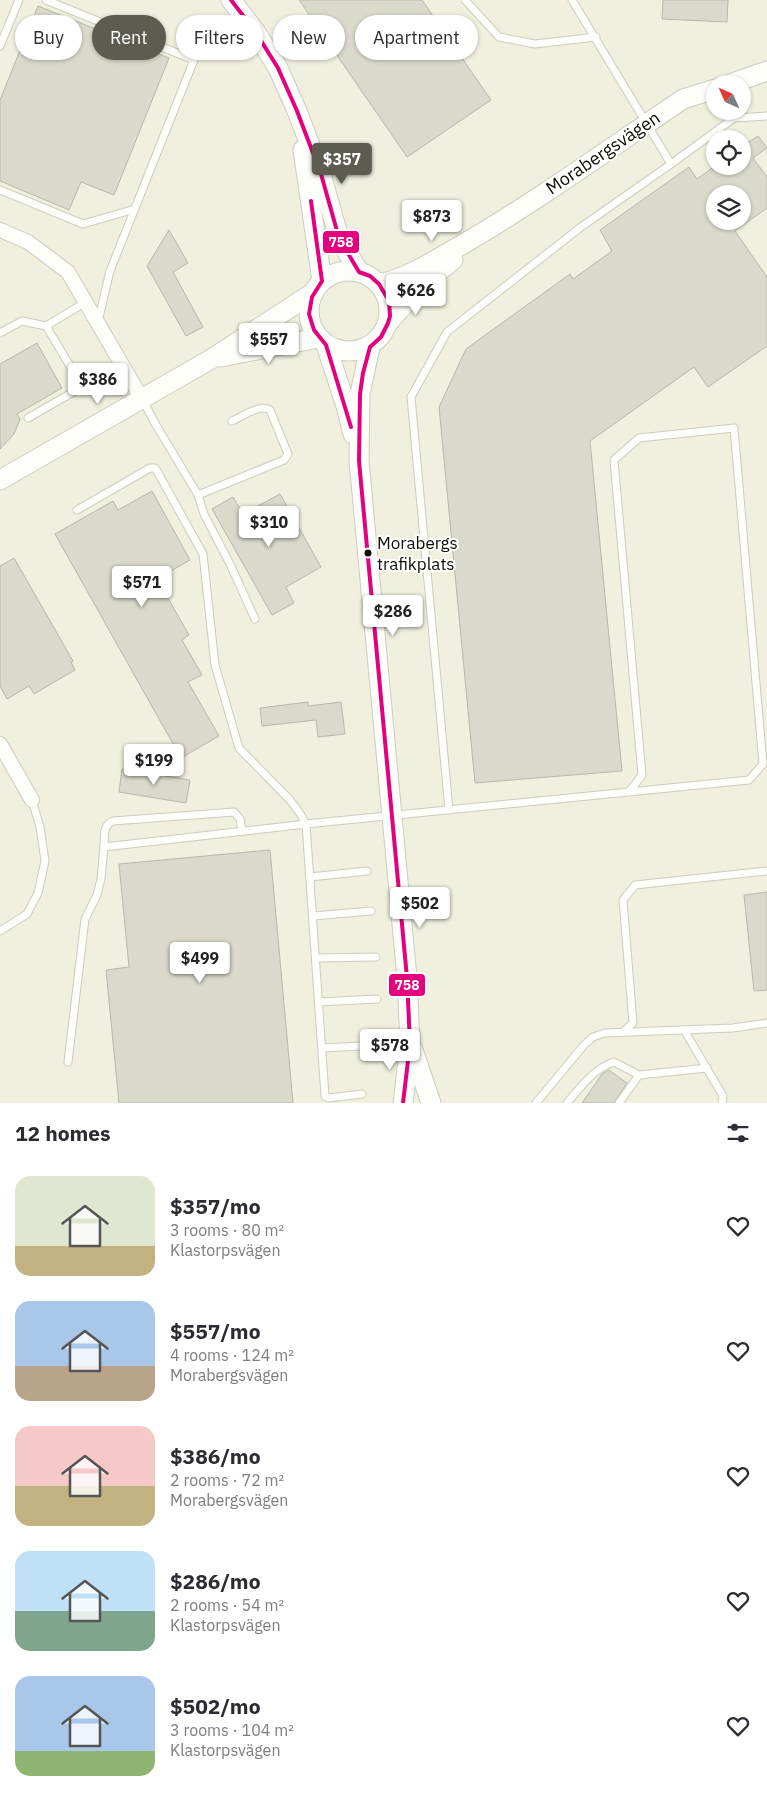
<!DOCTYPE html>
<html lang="en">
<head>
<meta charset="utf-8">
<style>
  :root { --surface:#fff; --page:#f7f7f7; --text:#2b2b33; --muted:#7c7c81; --accent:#5d5c51 }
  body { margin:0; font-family:"IBM Plex Sans",sans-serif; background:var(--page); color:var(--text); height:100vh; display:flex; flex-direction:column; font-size:19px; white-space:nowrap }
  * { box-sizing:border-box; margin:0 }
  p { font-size:16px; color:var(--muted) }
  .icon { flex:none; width:28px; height:28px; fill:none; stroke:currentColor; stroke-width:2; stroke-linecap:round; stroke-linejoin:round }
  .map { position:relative; height:1103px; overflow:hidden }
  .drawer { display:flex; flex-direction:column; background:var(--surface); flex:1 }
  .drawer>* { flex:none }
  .hud { position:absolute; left:15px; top:15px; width:500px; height:45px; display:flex; gap:10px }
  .needle { width:32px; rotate:315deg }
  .fabs { position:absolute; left:706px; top:75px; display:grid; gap:10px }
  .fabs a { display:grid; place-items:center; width:45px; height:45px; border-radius:50%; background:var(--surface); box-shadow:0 1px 4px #0004; font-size:25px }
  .price { position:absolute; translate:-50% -42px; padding:0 11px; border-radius:5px; background:#fff; color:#222; font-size:16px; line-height:32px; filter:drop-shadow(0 1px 2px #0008) }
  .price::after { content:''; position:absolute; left:50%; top:30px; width:15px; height:11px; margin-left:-8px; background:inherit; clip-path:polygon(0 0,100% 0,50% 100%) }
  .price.active { background:var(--accent); color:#fff }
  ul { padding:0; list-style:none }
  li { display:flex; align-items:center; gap:15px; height:125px; padding:0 15px }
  li span { display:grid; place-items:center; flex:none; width:140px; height:100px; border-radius:15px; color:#555 }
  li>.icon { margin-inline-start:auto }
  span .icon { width:60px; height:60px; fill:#fffc; stroke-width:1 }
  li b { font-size:21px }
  h2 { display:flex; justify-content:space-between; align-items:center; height:60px; padding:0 15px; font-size:21px }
  .chip { padding:0 18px; border-radius:22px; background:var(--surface); box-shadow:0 1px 4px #0004; font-size:18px; line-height:45px }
  .chip.active { background:var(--accent); color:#fff }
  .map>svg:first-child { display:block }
  .building { fill:#dad9cc; stroke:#b8b7aa; fill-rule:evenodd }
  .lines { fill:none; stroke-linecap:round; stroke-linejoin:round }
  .lane-casing { stroke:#cdccbe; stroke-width:9 }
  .street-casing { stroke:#cdccbe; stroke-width:16 }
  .secondary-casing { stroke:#cdccbe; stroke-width:21 }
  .lane { stroke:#fdfdfa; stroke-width:7 }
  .street { stroke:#fdfdfa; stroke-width:14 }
  .secondary { stroke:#fdfdfa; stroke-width:19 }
  .bus-1-casing { stroke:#fff; stroke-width:8 }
  .bus-1 { stroke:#e5007d; stroke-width:4 }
  .bus-dot { fill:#0e0d04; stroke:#fff; stroke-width:2 }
  .labels { text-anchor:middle; stroke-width:4; stroke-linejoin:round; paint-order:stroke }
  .bus-label { font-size:17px; fill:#0e0d04; stroke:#fff; text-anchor:start }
  .street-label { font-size:18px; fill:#0e0d04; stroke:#fff }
  .line-badge { stroke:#fff; stroke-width:2 }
  .badge-label { font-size:14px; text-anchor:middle; font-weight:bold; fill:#fff }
</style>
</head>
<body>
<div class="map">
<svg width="767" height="1103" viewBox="0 0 767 1103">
  <rect width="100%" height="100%" fill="#f1f0df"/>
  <!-- building -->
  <g class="building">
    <path d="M299 0H422L491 100 407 157Z"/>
    <path d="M663 0H728L727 22 662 19Z"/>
    <path d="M38 6 169 58 114 195 81 182 69 210 0 181V100Z"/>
    <path d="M758 136 767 148 753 158 767 177V208L735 231 767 277V346L708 387 694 367 590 441 622 771 475 783 439 407 466 349 570 274 573 279 612 251 600 230 689 167 697 179 715 166H742V142L744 145ZM715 194H742V221H715Z"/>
    <path d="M169 230 188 263 173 272 203 327 186 336 147 266Z"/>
    <path d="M37 343 62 388 17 414 20 419 14 434 0 449V364Z"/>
    <path d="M152 491 190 560 157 579 189 635 182 640 202 675 188 682 219 736 181 758 55 534 113 501 118 510Z"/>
    <path d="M280 494 321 567 286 587 294 603 272 615 212 509 233 497 243 514Z"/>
    <path d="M14 558 73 661 71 662 75 670 34 694 29 686 7 699 0 686V566Z"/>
    <path d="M308 702V706L341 702 345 734 318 737 316 720 262 726 260 708Z"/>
    <path d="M122 769 190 780 186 803 119 792Z"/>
    <path d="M270 850 293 1103H119L106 970 129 967 119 864Z"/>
    <path d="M767 892V990L754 991 744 895Z"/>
    <path d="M609 1070 627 1083 614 1103H582L602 1074Z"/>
  </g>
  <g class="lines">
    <!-- lane casing -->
    <g class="lane-casing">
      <g id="lane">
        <path d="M46 0 194 60 110 271 98 322"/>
        <path d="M465 0 499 37 535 44 596 37"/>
        <path d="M0 46 19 0"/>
        <path d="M671 164 734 118 767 116"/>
        <path d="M0 190 83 224 135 209"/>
        <path d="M46 326 70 366"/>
        <path d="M0 333 22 321 46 326 86 302"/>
        <path d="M142 399 156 425 198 495 204 514 230 564 255 619"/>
        <path d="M28 418 122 364"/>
        <path d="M198 495 284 460 288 454 270 410C259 404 243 416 232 421"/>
        <path d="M449 810 411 397 447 332 581 227 671 164 572 0"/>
        <path d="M104 847C105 836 102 826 113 821L234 812 240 819 242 831"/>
        <path d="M310 877 367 871"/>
        <path d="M313 916 371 911"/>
        <path d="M0 931 27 914 38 893 45 861 40 827 32 800"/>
        <path d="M316 958 376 957"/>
        <path d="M319 1002 377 999"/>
        <path d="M684 1030 723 1096 722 1103"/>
        <path d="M623 1032 633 1023 623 900 635 885 767 871"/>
        <path d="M322 1048 380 1045"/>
        <path d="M68 1062 85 919 97 895 101 879 104 847 306 824 299 812 290 800 239 748 215 665 203 554 157 471 155 468H150L77 510"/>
        <path d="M362 1094 329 1098 325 1096 306 824 749 780 763 764 734 428 639 438 614 460 642 775 629 792"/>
        <path d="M536 1103 584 1045 593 1037 605 1033 733 1028 767 1023"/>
        <path d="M567 1103C581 1087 593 1069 614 1062L639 1075"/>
        <path d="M619 1103 639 1075 707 1068"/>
      </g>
    </g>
    <!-- street casing -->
    <g class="street-casing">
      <g id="street">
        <path d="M0 230 28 242 68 272 142 399"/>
        <path d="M0 744 32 800"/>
      </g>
    </g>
    <!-- secondary casing -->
    <g class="secondary-casing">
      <g id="secondary">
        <path d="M231 0 255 31 278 68 297 111 321 174 339 238 359 272"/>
        <path d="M730 84 767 71"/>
        <path d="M303 150 322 281"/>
        <circle cx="349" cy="311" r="40"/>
        <path d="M379 284C408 278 433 261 458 247 536 202 609 149 683 99L715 89"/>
        <path d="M388 323 419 287 453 260"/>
        <path d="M326 345 346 406 353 434"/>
        <path d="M370 347 360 394 359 461 407 978 410 1044 403 1103"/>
        <path d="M221 357 318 338"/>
        <path d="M0 480 213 358 314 292"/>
        <path d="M413 1050 431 1103"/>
      </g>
    </g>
    <!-- lane -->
    <use href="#lane" class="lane"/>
    <!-- street -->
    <use href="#street" class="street"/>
    <!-- secondary -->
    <use href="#secondary" class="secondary"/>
    <!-- bus-1 casing -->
    <g class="bus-1-casing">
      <g id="bus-1">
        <path d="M231 0 255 31 278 68 297 111 321 174 339 238 359 272 370 276 379 284 389 301 390 316 388 323 381 337 370 347 363 373 360 394 359 461 407 978 410 1044 403 1103"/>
        <path d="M311 201 322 281 312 297 309 314 314 330 326 345 351 427"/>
      </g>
    </g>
    <!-- bus-1 -->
    <use href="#bus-1" class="bus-1"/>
  </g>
  <!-- markers -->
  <circle class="bus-dot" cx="368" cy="553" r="4.5"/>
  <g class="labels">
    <!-- bus labels -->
    <g class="bus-label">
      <text x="377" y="549">Morabergs<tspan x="377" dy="21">trafikplats</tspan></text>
    </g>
    <!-- street labels -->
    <g class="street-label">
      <text transform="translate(603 153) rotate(-34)" y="6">Morabergsvägen</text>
    </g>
  </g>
  <g class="line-badge">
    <rect x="322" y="230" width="38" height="24" rx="5" fill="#e5007d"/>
    <rect x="388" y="973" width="38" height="24" rx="5" fill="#e5007d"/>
  </g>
  <g class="badge-label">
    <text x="341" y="247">758</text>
    <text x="407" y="990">758</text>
  </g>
</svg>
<div class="fabs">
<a><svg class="needle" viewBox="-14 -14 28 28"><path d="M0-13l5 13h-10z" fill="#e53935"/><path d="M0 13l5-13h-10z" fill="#7c7c81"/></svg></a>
<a><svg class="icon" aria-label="locate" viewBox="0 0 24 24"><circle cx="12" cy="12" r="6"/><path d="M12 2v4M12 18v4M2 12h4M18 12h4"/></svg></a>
<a><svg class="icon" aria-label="layers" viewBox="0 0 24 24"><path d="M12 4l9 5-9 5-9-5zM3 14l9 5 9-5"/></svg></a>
</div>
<b class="price active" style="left:342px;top:185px">$357</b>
<b class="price" style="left:432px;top:242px">$873</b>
<b class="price" style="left:416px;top:316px">$626</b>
<b class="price" style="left:269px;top:365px">$557</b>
<b class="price" style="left:98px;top:405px">$386</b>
<b class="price" style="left:269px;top:548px">$310</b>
<b class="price" style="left:142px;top:608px">$571</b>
<b class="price" style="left:393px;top:637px">$286</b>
<b class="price" style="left:154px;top:786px">$199</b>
<b class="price" style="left:420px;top:929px">$502</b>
<b class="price" style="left:200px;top:984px">$499</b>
<b class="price" style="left:390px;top:1071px">$578</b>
<div class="hud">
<a class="chip">Buy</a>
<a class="chip active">Rent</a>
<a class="chip">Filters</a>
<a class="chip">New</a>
<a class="chip">Apartment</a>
</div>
</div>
<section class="drawer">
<h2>12 homes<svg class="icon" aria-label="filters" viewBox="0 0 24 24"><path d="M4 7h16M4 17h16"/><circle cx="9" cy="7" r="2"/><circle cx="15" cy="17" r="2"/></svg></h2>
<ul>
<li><span style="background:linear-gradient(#dfe7d0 70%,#c2b280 0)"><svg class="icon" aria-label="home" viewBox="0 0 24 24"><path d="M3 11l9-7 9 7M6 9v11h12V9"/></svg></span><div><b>$357/mo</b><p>3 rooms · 80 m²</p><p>Klastorpsvägen</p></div><svg class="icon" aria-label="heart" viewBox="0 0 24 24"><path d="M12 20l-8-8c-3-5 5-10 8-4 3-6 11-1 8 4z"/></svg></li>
<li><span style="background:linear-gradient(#a9c7e8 65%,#b9a48a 0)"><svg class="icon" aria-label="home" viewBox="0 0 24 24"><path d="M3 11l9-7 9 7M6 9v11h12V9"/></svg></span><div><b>$557/mo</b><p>4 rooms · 124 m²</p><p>Morabergsvägen</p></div><svg class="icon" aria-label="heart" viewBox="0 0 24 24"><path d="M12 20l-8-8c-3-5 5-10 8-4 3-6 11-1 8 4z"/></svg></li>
<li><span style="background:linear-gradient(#f6c9c9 60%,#c2b280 0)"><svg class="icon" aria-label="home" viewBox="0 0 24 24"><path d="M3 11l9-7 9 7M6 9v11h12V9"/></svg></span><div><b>$386/mo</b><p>2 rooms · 72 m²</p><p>Morabergsvägen</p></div><svg class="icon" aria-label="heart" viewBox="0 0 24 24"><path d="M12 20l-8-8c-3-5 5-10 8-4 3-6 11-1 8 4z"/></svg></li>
<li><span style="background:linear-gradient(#bfe0f5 60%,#7fa58c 0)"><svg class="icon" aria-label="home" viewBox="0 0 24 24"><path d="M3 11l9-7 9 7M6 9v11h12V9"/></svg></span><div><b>$286/mo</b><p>2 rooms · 54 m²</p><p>Klastorpsvägen</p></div><svg class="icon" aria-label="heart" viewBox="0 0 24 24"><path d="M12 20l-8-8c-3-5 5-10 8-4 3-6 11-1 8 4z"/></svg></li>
<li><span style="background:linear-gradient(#a9c7e8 75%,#8fb573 0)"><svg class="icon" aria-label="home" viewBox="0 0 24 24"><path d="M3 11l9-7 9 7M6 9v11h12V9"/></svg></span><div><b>$502/mo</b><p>3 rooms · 104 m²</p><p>Klastorpsvägen</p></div><svg class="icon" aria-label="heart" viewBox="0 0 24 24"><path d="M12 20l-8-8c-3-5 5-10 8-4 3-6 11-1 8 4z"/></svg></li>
</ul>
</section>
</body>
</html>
